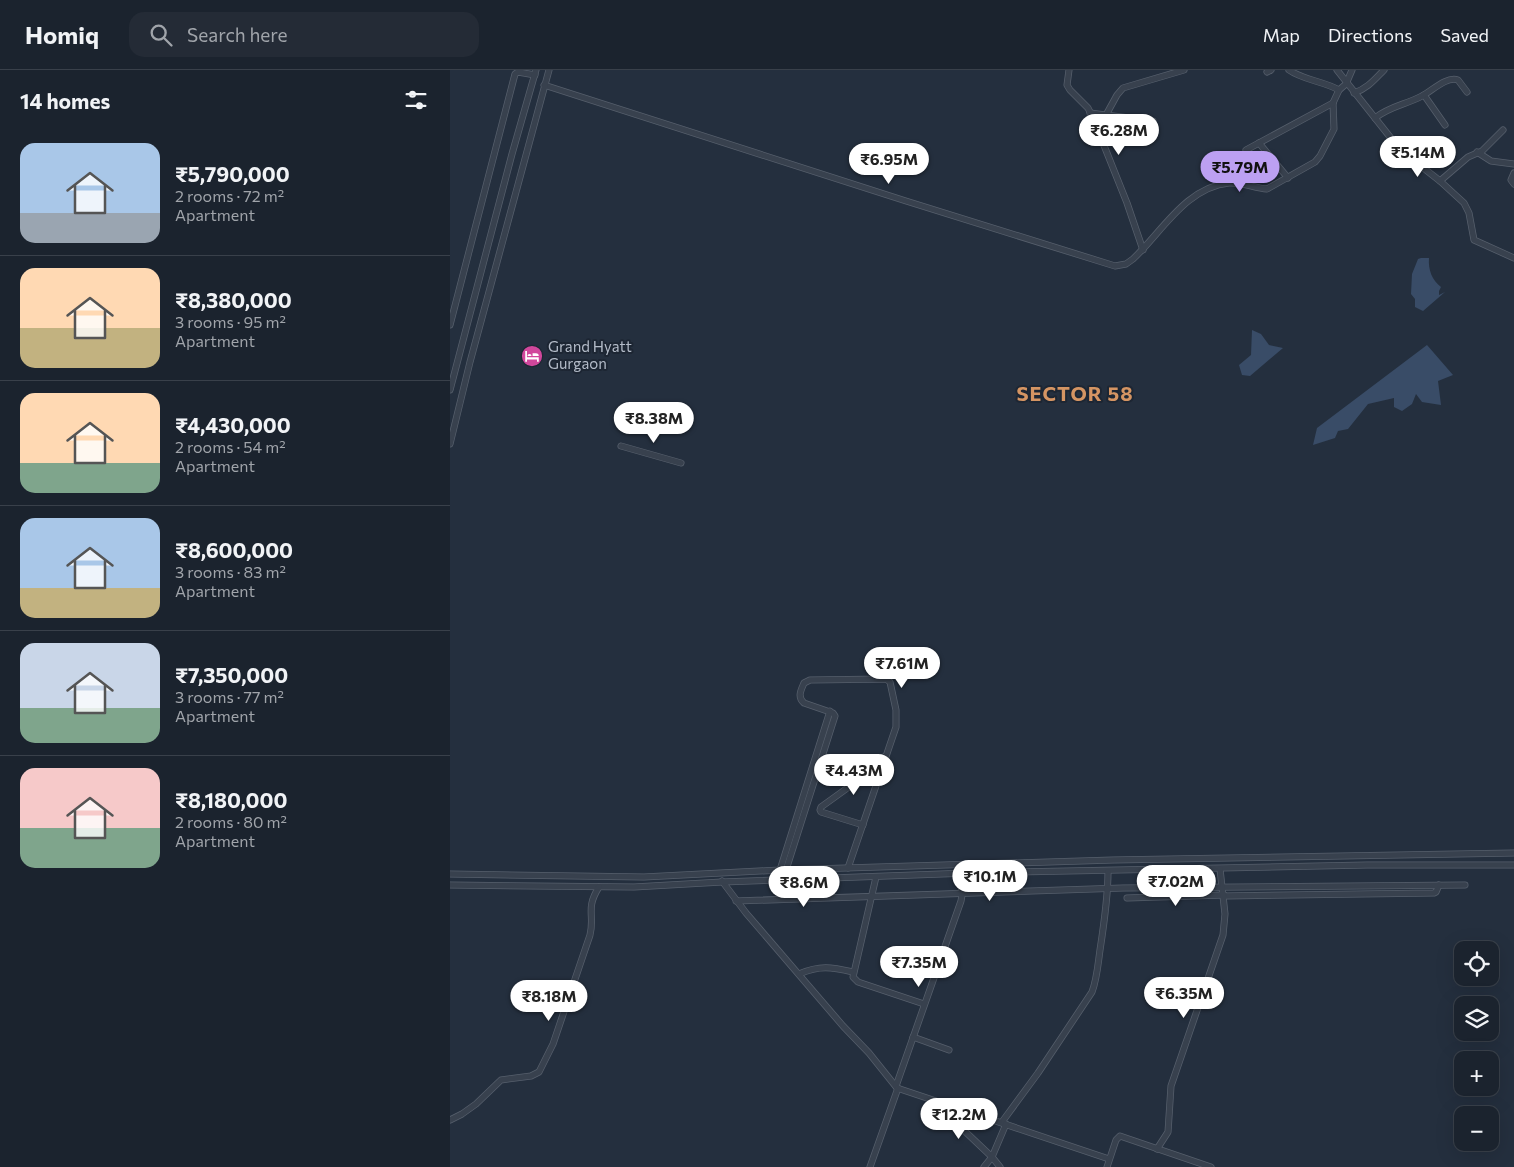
<!DOCTYPE html>
<html lang="en">
<head>
<meta charset="utf-8">
<style>
  :root { --surface:#1b232e; --page:#242b36; --text:#f1f3f6; --muted:#a0a4aa; --line:#39404a; --accent:#bca0f2 }
  body { margin:0; font-family:Commissioner,sans-serif; background:var(--page); color:var(--text); height:100vh; display:flex; flex-direction:column; font-size:19px; white-space:nowrap }
  * { box-sizing:border-box; margin:0 }
  p { font-size:16px; color:var(--muted) }
  .icon { flex:none; width:28px; height:28px; fill:none; stroke:currentColor; stroke-width:2; stroke-linecap:round; stroke-linejoin:round }
  .map { position:relative; flex:1; overflow:hidden }
  .details { display:flex; flex-direction:column; background:var(--surface); width:450px }
  .details>* { flex:none }
  .tools { position:absolute; left:1004px; top:871px; display:grid; gap:10px }
  .tools a { display:grid; place-items:center; width:45px; height:45px; border-radius:10px; background:var(--surface); box-shadow:0 5px 20px #0002,0 0 0 1px var(--line); font-size:25px }
  .price { position:absolute; translate:-50% -42px; padding:0 11px; border-radius:18px; background:#fff; color:#222; font-size:16px; line-height:32px; filter:drop-shadow(0 1px 2px #0008) }
  .price::after { content:''; position:absolute; left:50%; top:30px; width:15px; height:11px; margin-left:-8px; background:inherit; clip-path:polygon(0 0,100% 0,50% 100%) }
  .price.current { background:var(--accent); color:#111 }
  ul { padding:0; list-style:none }
  li { display:flex; align-items:center; gap:15px; height:125px; padding:0 20px }
  li+li { border-top:1px solid var(--line) }
  li span { display:grid; place-items:center; flex:none; width:140px; height:100px; border-radius:15px; color:#555 }
  li>.icon { margin-inline-start:auto }
  span .icon { width:60px; height:60px; fill:#fffc; stroke-width:1 }
  li b { font-size:21px }
  h2 { display:flex; justify-content:space-between; align-items:center; height:60px; padding:0 20px; font-size:21px }
  header { display:flex; align-items:center; gap:30px; box-sizing:border-box; height:70px; padding:0 25px; background:var(--surface); border-bottom:1px solid var(--line) }
  header strong { font-size:24px }
  nav { display:flex; gap:28px; margin-inline-start:auto; font-size:18px }
  .search { width:350px; height:45px; background:var(--page); display:flex; align-items:center; gap:12px; box-sizing:border-box; padding:0 18px; border-radius:15px; color:var(--muted); font-size:19px }
  main { display:flex; flex:1; min-height:0 }
  .map>svg:first-child { display:block }
  .water { fill:#394c67 }
  .lines { fill:none; stroke-linecap:round; stroke-linejoin:round }
  .minor-casing { stroke:#565f6c; stroke-width:7 }
  .minor { stroke:#38414e; stroke-width:5.5 }
  .labels { text-anchor:middle; stroke-width:4; stroke-linejoin:round; paint-order:stroke }
  .poi-label { font-size:15px; fill:#b4bcc9; stroke:#1d2633; text-anchor:start }
  .district-label { font-size:20px; font-weight:bold; letter-spacing:1px; fill:#d59563; stroke:#1d2633 }
</style>
</head>
<body>
<header>
<strong>Homiq</strong>
<div class="search"><svg class="icon" aria-label="search" viewBox="0 0 24 24"><circle cx="10" cy="10" r="6"/><path d="M15 15l6 6"/></svg>Search here</div>
<nav><a>Map</a><a>Directions</a><a>Saved</a></nav>
</header>
<main>
<section class="details">
<h2>14 homes<svg class="icon" aria-label="filters" viewBox="0 0 24 24"><path d="M4 7h16M4 17h16"/><circle cx="9" cy="7" r="2"/><circle cx="15" cy="17" r="2"/></svg></h2>
<ul>
<li><span style="background:linear-gradient(#a9c7e8 70%,#9aa5b1 0)"><svg class="icon" aria-label="home" viewBox="0 0 24 24"><path d="M3 11l9-7 9 7M6 9v11h12V9"/></svg></span><div><b>₹5,790,000</b><p>2 rooms · 72 m²</p><p>Apartment</p></div></li>
<li><span style="background:linear-gradient(#ffd9b3 60%,#c2b280 0)"><svg class="icon" aria-label="home" viewBox="0 0 24 24"><path d="M3 11l9-7 9 7M6 9v11h12V9"/></svg></span><div><b>₹8,380,000</b><p>3 rooms · 95 m²</p><p>Apartment</p></div></li>
<li><span style="background:linear-gradient(#ffd9b3 70%,#7fa58c 0)"><svg class="icon" aria-label="home" viewBox="0 0 24 24"><path d="M3 11l9-7 9 7M6 9v11h12V9"/></svg></span><div><b>₹4,430,000</b><p>2 rooms · 54 m²</p><p>Apartment</p></div></li>
<li><span style="background:linear-gradient(#a9c7e8 70%,#c2b280 0)"><svg class="icon" aria-label="home" viewBox="0 0 24 24"><path d="M3 11l9-7 9 7M6 9v11h12V9"/></svg></span><div><b>₹8,600,000</b><p>3 rooms · 83 m²</p><p>Apartment</p></div></li>
<li><span style="background:linear-gradient(#c9d6e8 65%,#7fa58c 0)"><svg class="icon" aria-label="home" viewBox="0 0 24 24"><path d="M3 11l9-7 9 7M6 9v11h12V9"/></svg></span><div><b>₹7,350,000</b><p>3 rooms · 77 m²</p><p>Apartment</p></div></li>
<li><span style="background:linear-gradient(#f6c9c9 60%,#7fa58c 0)"><svg class="icon" aria-label="home" viewBox="0 0 24 24"><path d="M3 11l9-7 9 7M6 9v11h12V9"/></svg></span><div><b>₹8,180,000</b><p>2 rooms · 80 m²</p><p>Apartment</p></div></li>
</ul>
</section>
<div class="map">
<svg width="1064" height="1097" viewBox="0 0 1064 1097">
  <rect width="100%" height="100%" fill="#242f3e"/>
  <!-- water -->
  <g class="water">
    <path d="M971 188H979C978 200 982 210 991 217L989 221V225L995 222 973 241 965 237V229L961 224 962 204 968 189Z"/>
    <path d="M802 260 811 264 819 275 833 278 800 306 792 305 789 295 801 285Z"/>
    <path d="M977 275 1003 305 988 311 991 335 972 332 966 324 962 334 952 341 944 337V328L918 334 898 359 888 361 885 368 863 375 867 358Z"/>
  </g>
  <g class="lines">
    <!-- minor casing -->
    <g class="minor-casing">
      <g id="minor">
        <path d="M619 0 617 15 620 20 638 38 643 48 677 133 693 180"/>
        <path d="M839 0C853 10 873 11 889 20"/>
        <path d="M887 0 944 72 962 89 990 111 1014 133 1019 143 1024 170 1064 188"/>
        <path d="M817 2 821 0"/>
        <path d="M94 15 456 131 665 196 676 194 683 189C711 163 736 117 779 113 793 112 804 118 817 119L865 92 870 86 884 59 883 33 889 20 896 14 902 0"/>
        <path d="M904 23C918 18 924 10 934 0"/>
        <path d="M974 25 995 55"/>
        <path d="M640 43 703 51"/>
        <path d="M656 45 667 25 673 18 734 0"/>
        <path d="M925 48C940 36 955 35 972 26 982 21 996 6 1008 10L1017 22"/>
        <path d="M809 73 838 108"/>
        <path d="M796 80 883 33"/>
        <path d="M1027 82 1041 91 1064 94"/>
        <path d="M1064 103 1061 110 1064 114"/>
        <path d="M990 111 1018 87 1032 81 1053 60"/>
        <path d="M0 255 65 4 68 2 85 5"/>
        <path d="M0 320 62 84 86 0"/>
        <path d="M0 374 20 292 99 0"/>
        <path d="M171 376 231 393"/>
        <path d="M413 755 371 742 370 740 371 737 428 696 434 687"/>
        <path d="M330 800 380 641"/>
        <path d="M336 800 385 646 383 643 354 633C347 627 351 620 354 613L360 610 436 609 440 612 446 640V657L398 798"/>
        <path d="M0 804 194 807 330 800 663 790 1064 783"/>
        <path d="M426 807 403 907 408 912 474 934"/>
        <path d="M272 811 296 843 393 956 419 983 447 1018 659 1089"/>
        <path d="M0 815 184 817 272 812 519 803 917 795H1064"/>
        <path d="M774 826 984 823 986 822 989 815"/>
        <path d="M677 828 774 825"/>
        <path d="M286 831 673 818 1015 815"/>
        <path d="M349 904C370 895 381 897 403 902"/>
        <path d="M463 967 499 980"/>
        <path d="M446 1016 511 831 512 825 510 803"/>
        <path d="M484 1032 542 1087 550 1097"/>
        <path d="M0 1050 12 1044 26 1034 51 1010 81 1006 89 1002 103 974 140 865C145 845 135 839 149 817"/>
        <path d="M552 1052 588 1003 642 922C647 909 648 894 650 880 654 854 658 828 658 802"/>
        <path d="M707 1079 718 1062 721 1016 773 865 775 844 770 799"/>
        <path d="M420 1097 448 1018"/>
        <path d="M534 1097 542 1087 556 1054"/>
        <path d="M657 1097 666 1070 670 1066 761 1097"/>
      </g>
    </g>
    <!-- minor -->
    <use href="#minor" class="minor"/>
  </g>
  <!-- icons -->
  <defs>
    <g id="hotel-disc" transform="scale(1.125)"><circle r="9.5" fill="#d1479c" stroke="#1d2633"/><path d="M-6-4.5h1.5V1H6V5H4.5V3h-9V5H-6ZM-4 0a1.8 1.8 0 1 1 3.6 0ZM.5 0V-2.5h3Q6-2.5 6 0Z" fill="#fff"/></g>
  </defs>
  <g fill-rule="evenodd">
    <use href="#hotel-disc" x="82" y="286"/>
  </g>
  <g class="labels">
    <!-- poi labels -->
    <g class="poi-label">
      <text x="98" y="282">Grand Hyatt<tspan x="98" dy="17">Gurgaon</tspan></text>
    </g>
    <!-- district labels -->
    <g class="district-label">
      <text x="625" y="331">SECTOR 58</text>
    </g>
  </g>
</svg>
<div class="tools">
<a><svg class="icon" aria-label="locate" viewBox="0 0 24 24"><circle cx="12" cy="12" r="6"/><path d="M12 2v4M12 18v4M2 12h4M18 12h4"/></svg></a>
<a><svg class="icon" aria-label="layers" viewBox="0 0 24 24"><path d="M12 4l9 5-9 5-9-5zM3 14l9 5 9-5"/></svg></a>
<a>+</a>
<a>−</a>
</div>
<b class="price" style="left:669px;top:86px">₹6.28M</b>
<b class="price" style="left:968px;top:108px">₹5.14M</b>
<b class="price" style="left:439px;top:115px">₹6.95M</b>
<b class="price current" style="left:790px;top:123px">₹5.79M</b>
<b class="price" style="left:204px;top:374px">₹8.38M</b>
<b class="price" style="left:452px;top:619px">₹7.61M</b>
<b class="price" style="left:404px;top:726px">₹4.43M</b>
<b class="price" style="left:540px;top:832px">₹10.1M</b>
<b class="price" style="left:726px;top:837px">₹7.02M</b>
<b class="price" style="left:354px;top:838px">₹8.6M</b>
<b class="price" style="left:469px;top:918px">₹7.35M</b>
<b class="price" style="left:734px;top:949px">₹6.35M</b>
<b class="price" style="left:99px;top:952px">₹8.18M</b>
<b class="price" style="left:509px;top:1070px">₹12.2M</b>
</div>
</main>
</body>
</html>
